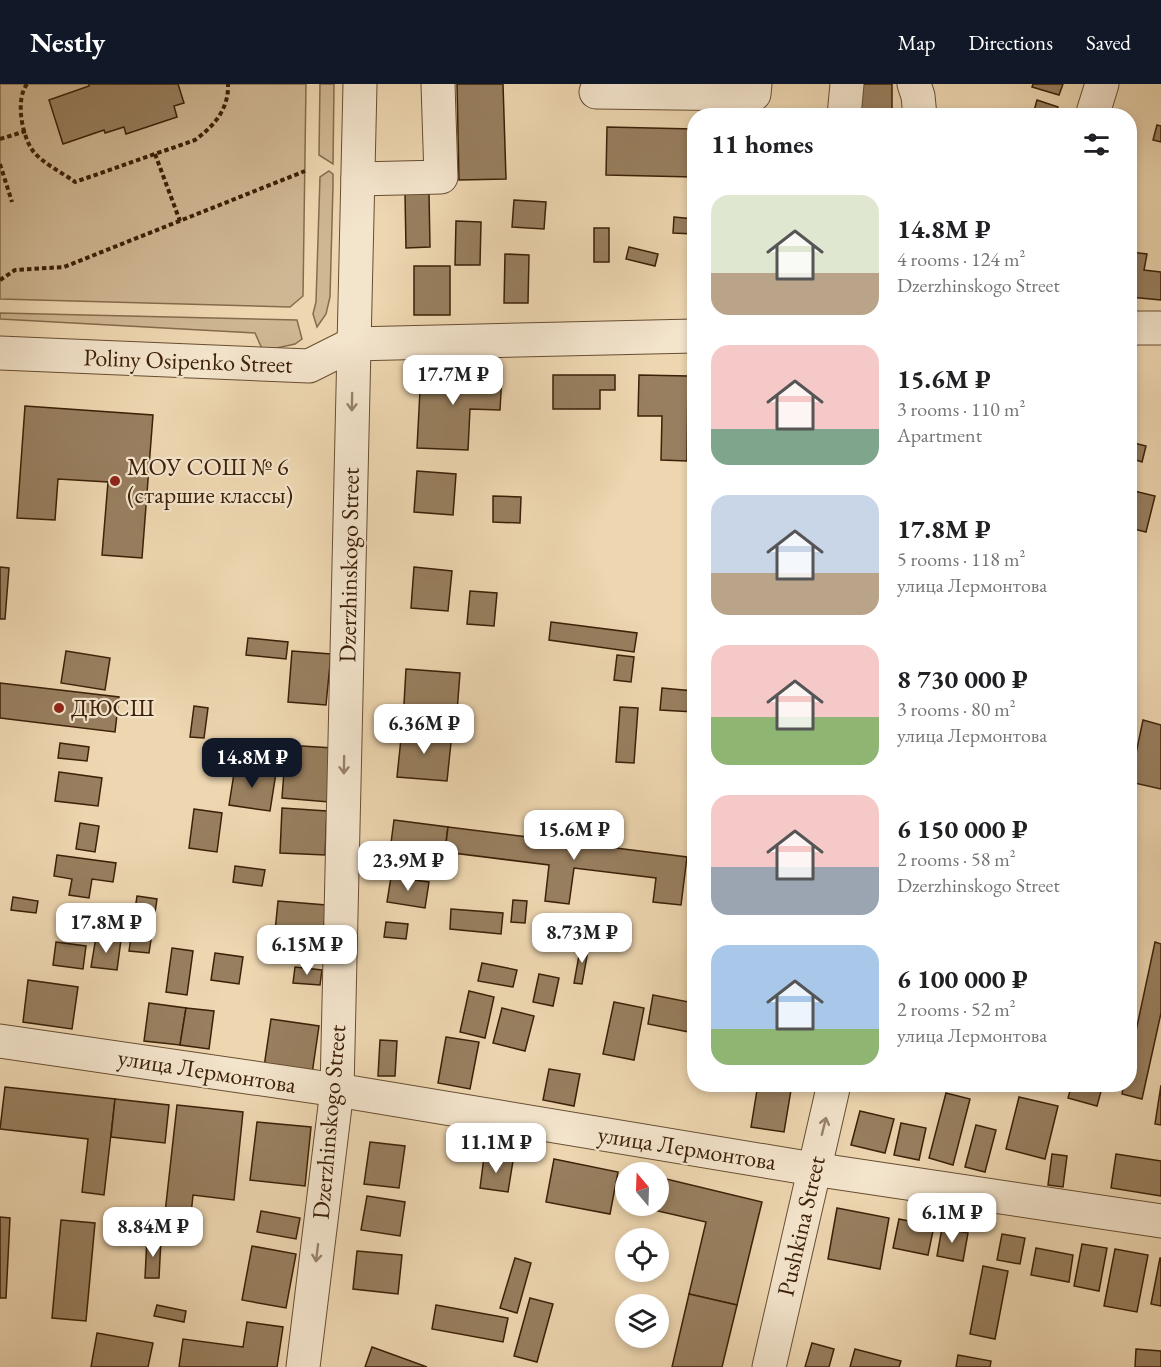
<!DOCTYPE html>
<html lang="en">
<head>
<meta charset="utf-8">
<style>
  :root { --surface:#fff; --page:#f6f6f6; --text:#202124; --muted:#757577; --accent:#111827 }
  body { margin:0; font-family:"EB Garamond",serif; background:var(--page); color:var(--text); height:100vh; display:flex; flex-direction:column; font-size:22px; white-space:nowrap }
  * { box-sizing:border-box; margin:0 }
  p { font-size:20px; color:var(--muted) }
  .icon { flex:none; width:33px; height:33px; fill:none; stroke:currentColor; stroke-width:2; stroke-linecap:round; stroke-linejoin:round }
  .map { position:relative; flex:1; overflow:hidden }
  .panel { position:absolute; left:687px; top:24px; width:450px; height:984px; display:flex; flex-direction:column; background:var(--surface); border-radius:24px; box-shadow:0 3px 9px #0003 }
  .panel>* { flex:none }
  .needle { width:39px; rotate:341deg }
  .controls { position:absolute; left:615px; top:1078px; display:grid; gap:12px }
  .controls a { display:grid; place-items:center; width:54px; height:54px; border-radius:50%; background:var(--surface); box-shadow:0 3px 9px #0003; font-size:30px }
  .price { position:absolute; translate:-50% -51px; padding:0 14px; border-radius:12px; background:#fff; color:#222; font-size:20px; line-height:39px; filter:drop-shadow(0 2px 3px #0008) }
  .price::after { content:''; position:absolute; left:50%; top:36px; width:18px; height:14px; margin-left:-9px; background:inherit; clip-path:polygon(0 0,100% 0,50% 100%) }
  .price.current { background:var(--accent); color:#fff }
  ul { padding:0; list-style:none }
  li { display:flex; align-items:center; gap:18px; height:150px; padding:0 24px }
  li span { display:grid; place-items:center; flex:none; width:168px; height:120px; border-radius:18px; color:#555 }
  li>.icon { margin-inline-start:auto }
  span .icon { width:72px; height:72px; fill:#fffc; stroke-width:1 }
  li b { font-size:26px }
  h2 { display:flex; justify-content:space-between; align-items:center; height:72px; padding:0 24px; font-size:26px }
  header { display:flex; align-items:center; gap:36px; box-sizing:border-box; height:84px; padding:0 30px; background:var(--accent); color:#fff }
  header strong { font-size:28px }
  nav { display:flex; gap:33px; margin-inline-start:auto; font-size:21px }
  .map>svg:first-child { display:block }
  .green { fill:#cfb793; stroke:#866c4d; stroke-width:1.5 }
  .building { fill:#987f5f; stroke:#3c2007; stroke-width:1.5 }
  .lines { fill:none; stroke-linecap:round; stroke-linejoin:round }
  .minor-casing { stroke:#684e31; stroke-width:35 }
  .path { stroke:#3c2007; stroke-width:4; stroke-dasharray:4.5 3; stroke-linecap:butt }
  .minor { stroke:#f3e4cc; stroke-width:33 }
  .oneway { stroke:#98826a }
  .poi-dot { fill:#8f2418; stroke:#f3e4cc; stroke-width:2 }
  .labels { text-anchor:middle; stroke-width:4.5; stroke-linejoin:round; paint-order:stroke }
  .street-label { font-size:24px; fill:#3c2007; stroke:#f3e4cc }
  .poi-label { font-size:24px; fill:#3c2007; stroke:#f3e4cc; text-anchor:start }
</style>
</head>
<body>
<header>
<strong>Nestly</strong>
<nav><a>Map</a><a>Directions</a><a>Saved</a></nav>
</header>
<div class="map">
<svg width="1161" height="1283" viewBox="0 0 1161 1283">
  <rect width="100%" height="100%" fill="#edd6b0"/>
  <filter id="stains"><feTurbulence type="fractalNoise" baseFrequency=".00333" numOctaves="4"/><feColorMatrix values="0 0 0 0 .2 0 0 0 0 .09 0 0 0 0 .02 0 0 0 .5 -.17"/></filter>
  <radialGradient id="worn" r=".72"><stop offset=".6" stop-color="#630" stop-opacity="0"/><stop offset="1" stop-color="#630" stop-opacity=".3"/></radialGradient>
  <!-- green -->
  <g class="green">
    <path d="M0 0H306L303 212 290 223 0 215Z"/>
    <path d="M320 0H334L333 80 319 71Z"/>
    <path d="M329 87 333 90V102L330 213 326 230 317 243 313 230 316 218 320 93Z"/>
    <path d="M0 229 297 236 302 255 295 260 263 267 255 249 0 235Z"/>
  </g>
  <!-- building -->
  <g class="building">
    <path d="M89 0H178L184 19 174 22 177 33 126 50 124 43 105 49 104 46 63 60 49 16 89 2Z"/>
    <path d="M457 0H503L506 95 459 96Z"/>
    <path d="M850 0H892V32H851Z"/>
    <path d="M1033 0H1063L1059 11 1032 3Z"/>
    <path d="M1037 16 1058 23 1055 32 1034 27Z"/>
    <path d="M1157 41 1161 42V58L1153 56Z"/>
    <path d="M607 43 694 45V93L606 91Z"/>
    <path d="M429 109 430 163 406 164 405 110Z"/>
    <path d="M514 116 546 118 544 145 512 143Z"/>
    <path d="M674 133 694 135V150L673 149Z"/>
    <path d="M456 137 481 138 480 181H455Z"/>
    <rect x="594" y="144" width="15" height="34"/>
    <path d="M629 163 658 170 655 182 626 175Z"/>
    <path d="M1130 168 1147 170 1144 186 1161 188V216L1130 213Z"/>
    <path d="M505 170 529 171 528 219H504Z"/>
    <rect x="414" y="182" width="36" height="49"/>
    <path d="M421 287 502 290 500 326 470 325 468 366 417 364Z"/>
    <path d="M553 291H615V306H600V325H553Z"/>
    <path d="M639 291 688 292 687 377 661 376 662 332H638Z"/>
    <path d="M25 322 153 331 142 474 102 471 108 398 58 395 55 436 17 434Z"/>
    <path d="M1130 358 1146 362 1142 378 1130 374Z"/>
    <path d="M417 387 456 390 453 431 414 428Z"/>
    <path d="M1130 406 1155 412 1146 448 1130 444Z"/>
    <path d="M493 412 521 413 520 439 493 438Z"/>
    <path d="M0 483 9 484 5 535H0Z"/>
    <path d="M414 483 452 487 448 527 411 524Z"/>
    <path d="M470 507 497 509 494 542 467 540Z"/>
    <path d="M551 538 637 549 634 568 549 556Z"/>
    <path d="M248 554 288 558 286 575 246 571Z"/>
    <path d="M66 567 110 574 105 606 61 599Z"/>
    <path d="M292 567 331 570 326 621 288 618Z"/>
    <path d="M617 571 634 573 631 598 614 596Z"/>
    <path d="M406 585 460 589 456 641 403 637Z"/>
    <path d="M0 599 119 613 115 648 0 634Z"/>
    <path d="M662 604 694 607V628L660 626Z"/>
    <path d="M194 622 208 624 204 654 190 653Z"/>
    <path d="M620 623 638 624 634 679 616 678Z"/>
    <path d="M1143 636 1161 641V705L1130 698Z"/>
    <path d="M402 645 452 649 447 697 397 693Z"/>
    <path d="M60 659 89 663 87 677 58 674Z"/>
    <path d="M286 661 333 664 329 718 282 714Z"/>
    <path d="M235 683 276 689 270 727 229 721Z"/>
    <path d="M59 688 102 694 98 722 55 717Z"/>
    <path d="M282 724 327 727 325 771 280 769Z"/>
    <path d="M194 725 222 729 217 768 189 764Z"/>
    <path d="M394 736 448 743 442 789 388 782Z"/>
    <path d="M80 739 99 742 95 768 76 765Z"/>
    <path d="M448 743 687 773 681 821 653 818 656 794 574 784 569 820 545 817 549 781 445 768Z"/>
    <path d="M57 771 116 779 113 798 92 795 89 814 69 811 72 795 54 792Z"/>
    <path d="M235 782 265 786 262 802 233 798Z"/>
    <path d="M391 793 429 798 425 824 387 818Z"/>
    <path d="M137 812 157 815 149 869 129 867Z"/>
    <path d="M13 813 38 817 36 829 11 826Z"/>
    <path d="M513 816 527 817 525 839 511 838Z"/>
    <path d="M278 817 326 821 321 872 273 868Z"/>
    <path d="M451 825 503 829 501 850 450 845Z"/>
    <path d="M386 838 408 840 406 855 384 853Z"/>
    <path d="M96 853 121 856 117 886 91 883Z"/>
    <path d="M56 858 86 862 83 885 53 881Z"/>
    <path d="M1155 858 1161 860V929L1142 1015 1122 1010 1124 1000H1130V975Z"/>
    <path d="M581 860 589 861 582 900 574 899Z"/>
    <path d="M172 864 193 867 187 911 166 908Z"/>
    <path d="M215 869 243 873 239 900 211 896Z"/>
    <path d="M482 879 517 886 513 903 478 897Z"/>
    <path d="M295 883 322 886 320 901 293 899Z"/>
    <path d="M539 890 559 894 553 922 533 918Z"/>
    <path d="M28 896 78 903 72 945 23 938Z"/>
    <path d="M469 907 494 913 485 954 460 948Z"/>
    <path d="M653 911 694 919V949L648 940Z"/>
    <path d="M614 918 644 924 634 976 603 970Z"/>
    <path d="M149 919 186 924 180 961 144 957Z"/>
    <path d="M186 924 214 927 209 965 180 961Z"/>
    <path d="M502 924 534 932 525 967 493 959Z"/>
    <path d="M271 935 319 942 312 990 264 983Z"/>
    <path d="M446 953 479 958 470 1005 438 999Z"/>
    <path d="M380 956 397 957 395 992H378Z"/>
    <path d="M549 985 580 990 574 1022 543 1016Z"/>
    <path d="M758 1000H792L784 1048 751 1043Z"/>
    <path d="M1072 1000H1103L1097 1022 1068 1014Z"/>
    <path d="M1161 1001V1041L1155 1040Z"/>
    <path d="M5 1003 115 1015 104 1111 82 1108 88 1055 0 1045Z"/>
    <path d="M946 1009 970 1015 953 1081 929 1074Z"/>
    <path d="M1019 1013 1058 1022 1045 1075 1006 1065Z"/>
    <path d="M115 1015 169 1021 165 1059 111 1053Z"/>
    <path d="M177 1021 243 1028 234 1116 193 1111 190 1140 164 1138Z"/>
    <path d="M860 1027 894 1035 885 1069 851 1061Z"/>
    <path d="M257 1038 311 1043 305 1102 250 1096Z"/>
    <path d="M901 1039 926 1044 919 1076 894 1071Z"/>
    <path d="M976 1041 996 1046 985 1088 965 1083Z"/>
    <path d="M370 1058 405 1062 399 1104 364 1100Z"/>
    <path d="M1052 1070 1067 1072 1063 1103 1048 1101Z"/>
    <path d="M1116 1070 1161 1077V1112L1111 1104Z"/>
    <path d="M484 1073 513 1077 508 1108 480 1104Z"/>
    <path d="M554 1075 618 1088 610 1130 546 1118Z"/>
    <path d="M658 1093 762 1118 737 1221 689 1210 706 1138 645 1124 658 1122Z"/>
    <path d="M367 1112 405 1118 400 1152 361 1146Z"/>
    <path d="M837 1124 889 1134 880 1185 828 1175Z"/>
    <path d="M261 1127 300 1134 296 1155 257 1148Z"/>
    <path d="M0 1133 10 1134 6 1214H0Z"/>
    <path d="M899 1135 934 1142 928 1171 893 1164Z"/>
    <path d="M61 1136 95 1139 86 1237 52 1234Z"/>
    <path d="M942 1144 968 1149 963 1177 937 1172Z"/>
    <path d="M1002 1150 1025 1154 1020 1180 997 1176Z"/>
    <path d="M147 1154 161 1155 159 1194H145Z"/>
    <path d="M1082 1160 1107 1164 1099 1207 1074 1202Z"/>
    <path d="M252 1162 296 1170 286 1224 242 1216Z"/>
    <path d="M1036 1164 1073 1171 1069 1198 1031 1191Z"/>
    <path d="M1115 1165 1148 1171 1137 1228 1104 1222Z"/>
    <path d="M357 1167 402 1171 398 1210 353 1205Z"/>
    <path d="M515 1174 531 1179 517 1229 500 1224Z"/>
    <path d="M1160 1174H1161V1222L1151 1220Z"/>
    <path d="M983 1182 1008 1187 995 1255 970 1250Z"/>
    <path d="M689 1210 737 1221 722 1283H672Z"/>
    <path d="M530 1214 553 1220 537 1278 514 1272Z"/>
    <path d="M157 1221 186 1227 184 1238 154 1232Z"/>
    <path d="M436 1221 508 1234 503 1258 432 1245Z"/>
    <path d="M247 1238 283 1243 277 1283H179L183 1255 243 1263Z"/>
    <path d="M97 1249 153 1259 148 1283H91Z"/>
    <path d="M812 1259 834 1265 829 1283H805Z"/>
    <path d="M372 1263 427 1283H365Z"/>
    <path d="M855 1265 901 1277 899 1283H850Z"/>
    <path d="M1136 1265 1161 1267V1283H1135Z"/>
    <path d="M958 1271 991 1277 990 1283H956Z"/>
  </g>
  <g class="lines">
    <!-- minor casing -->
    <g class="minor-casing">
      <g id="minor">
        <path d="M914 0 918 12 920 32"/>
        <path d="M596 8 754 10 755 0"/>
        <path d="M844 32 847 0"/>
        <path d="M1092 32 1102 0"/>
        <path d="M358 95 441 93 438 0"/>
        <path d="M1130 244H1161"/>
        <path d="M0 269 309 282 353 260 694 252"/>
        <path d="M0 957 337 1006 813 1085 1161 1137"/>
        <path d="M303 1283 337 1006 360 0"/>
        <path d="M769 1283 834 1000"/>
      </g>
    </g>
    <!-- path -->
    <g class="path">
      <path d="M27 0C15 16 22 52 33 67 42 79 63 89 75 98L195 56C214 42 229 25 228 0"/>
      <path d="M0 55 26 47"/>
      <path d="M155 70 180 137"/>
      <path d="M0 80 12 118"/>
      <path d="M0 196 15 186 64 183 305 87"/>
    </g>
    <!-- minor -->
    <use href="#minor" class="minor"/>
  </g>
  <!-- one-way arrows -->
  <defs><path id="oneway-shaft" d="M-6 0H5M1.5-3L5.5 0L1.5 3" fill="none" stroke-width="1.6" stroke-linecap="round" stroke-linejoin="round" transform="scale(1.5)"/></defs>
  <g class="oneway">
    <use href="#oneway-shaft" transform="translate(352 318) rotate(91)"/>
    <use href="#oneway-shaft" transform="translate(344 681) rotate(91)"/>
    <use href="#oneway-shaft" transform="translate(824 1042) rotate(-76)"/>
    <use href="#oneway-shaft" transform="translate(317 1169) rotate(97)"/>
  </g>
  <!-- markers -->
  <g class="poi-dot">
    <circle cx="115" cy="397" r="6"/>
    <circle cx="59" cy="624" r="6"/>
  </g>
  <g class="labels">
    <!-- street labels -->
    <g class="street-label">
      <text transform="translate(188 277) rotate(2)" y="8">Poliny Osipenko Street</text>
      <text transform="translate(349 481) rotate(-89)" y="8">Dzerzhinskogo Street</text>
      <text transform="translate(207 987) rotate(9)" y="8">улица Лермонтова</text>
      <text transform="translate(329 1038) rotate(-85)" y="8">Dzerzhinskogo Street</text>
      <text transform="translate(687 1064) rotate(9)" y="8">улица Лермонтова</text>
      <text transform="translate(801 1142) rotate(-77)" y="8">Pushkina Street</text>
    </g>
    <!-- poi labels -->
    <g class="poi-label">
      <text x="127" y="391">МОУ СОШ № 6<tspan x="127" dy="28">(старшие классы)</tspan></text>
      <text x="71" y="632">ДЮСШ</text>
    </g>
  </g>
  <rect width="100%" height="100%" filter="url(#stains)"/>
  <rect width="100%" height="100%" fill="url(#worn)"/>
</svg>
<div class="controls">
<a><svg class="needle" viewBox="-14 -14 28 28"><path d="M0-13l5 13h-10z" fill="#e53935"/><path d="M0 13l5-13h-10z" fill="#757577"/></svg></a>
<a><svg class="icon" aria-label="locate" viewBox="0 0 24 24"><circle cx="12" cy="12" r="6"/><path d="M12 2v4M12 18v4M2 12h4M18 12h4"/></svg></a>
<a><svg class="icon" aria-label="layers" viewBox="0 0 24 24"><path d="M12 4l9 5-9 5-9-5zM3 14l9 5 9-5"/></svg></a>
</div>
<b class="price" style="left:453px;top:322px">17.7M ₽</b>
<b class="price" style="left:424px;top:671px">6.36M ₽</b>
<b class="price current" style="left:252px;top:705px">14.8M ₽</b>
<b class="price" style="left:574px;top:777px">15.6M ₽</b>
<b class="price" style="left:408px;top:808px">23.9M ₽</b>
<b class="price" style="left:106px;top:870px">17.8M ₽</b>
<b class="price" style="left:582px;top:880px">8.73M ₽</b>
<b class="price" style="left:307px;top:892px">6.15M ₽</b>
<b class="price" style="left:496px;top:1090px">11.1M ₽</b>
<b class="price" style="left:952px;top:1160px">6.1M ₽</b>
<b class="price" style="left:153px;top:1174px">8.84M ₽</b>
<section class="panel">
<h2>11 homes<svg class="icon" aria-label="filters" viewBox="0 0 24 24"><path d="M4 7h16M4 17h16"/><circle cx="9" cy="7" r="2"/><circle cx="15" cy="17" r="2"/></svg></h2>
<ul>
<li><span style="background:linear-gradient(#dfe7d0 65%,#b9a48a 0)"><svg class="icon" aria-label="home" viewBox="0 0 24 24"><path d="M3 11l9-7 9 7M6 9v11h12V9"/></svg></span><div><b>14.8M ₽</b><p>4 rooms · 124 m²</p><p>Dzerzhinskogo Street</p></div></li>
<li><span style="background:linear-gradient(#f6c9c9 70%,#7fa58c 0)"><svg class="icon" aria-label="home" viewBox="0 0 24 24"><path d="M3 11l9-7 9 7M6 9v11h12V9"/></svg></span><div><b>15.6M ₽</b><p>3 rooms · 110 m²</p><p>Apartment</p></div></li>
<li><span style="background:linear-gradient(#c9d6e8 65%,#b9a48a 0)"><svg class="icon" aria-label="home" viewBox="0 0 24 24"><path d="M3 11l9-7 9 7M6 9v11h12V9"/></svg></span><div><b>17.8M ₽</b><p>5 rooms · 118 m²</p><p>улица Лермонтова</p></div></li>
<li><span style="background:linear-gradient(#f6c9c9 60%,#8fb573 0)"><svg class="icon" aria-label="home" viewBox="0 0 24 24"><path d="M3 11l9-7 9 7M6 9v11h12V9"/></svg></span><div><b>8 730 000 ₽</b><p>3 rooms · 80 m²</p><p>улица Лермонтова</p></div></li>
<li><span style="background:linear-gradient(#f6c9c9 60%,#9aa5b1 0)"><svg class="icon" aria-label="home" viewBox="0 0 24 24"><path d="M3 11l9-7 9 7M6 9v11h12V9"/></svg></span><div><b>6 150 000 ₽</b><p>2 rooms · 58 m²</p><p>Dzerzhinskogo Street</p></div></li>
<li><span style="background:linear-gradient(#a9c7e8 70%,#8fb573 0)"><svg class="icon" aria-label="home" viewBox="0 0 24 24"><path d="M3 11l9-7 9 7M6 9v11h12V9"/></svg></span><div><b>6 100 000 ₽</b><p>2 rooms · 52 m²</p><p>улица Лермонтова</p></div></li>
</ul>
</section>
</div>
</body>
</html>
